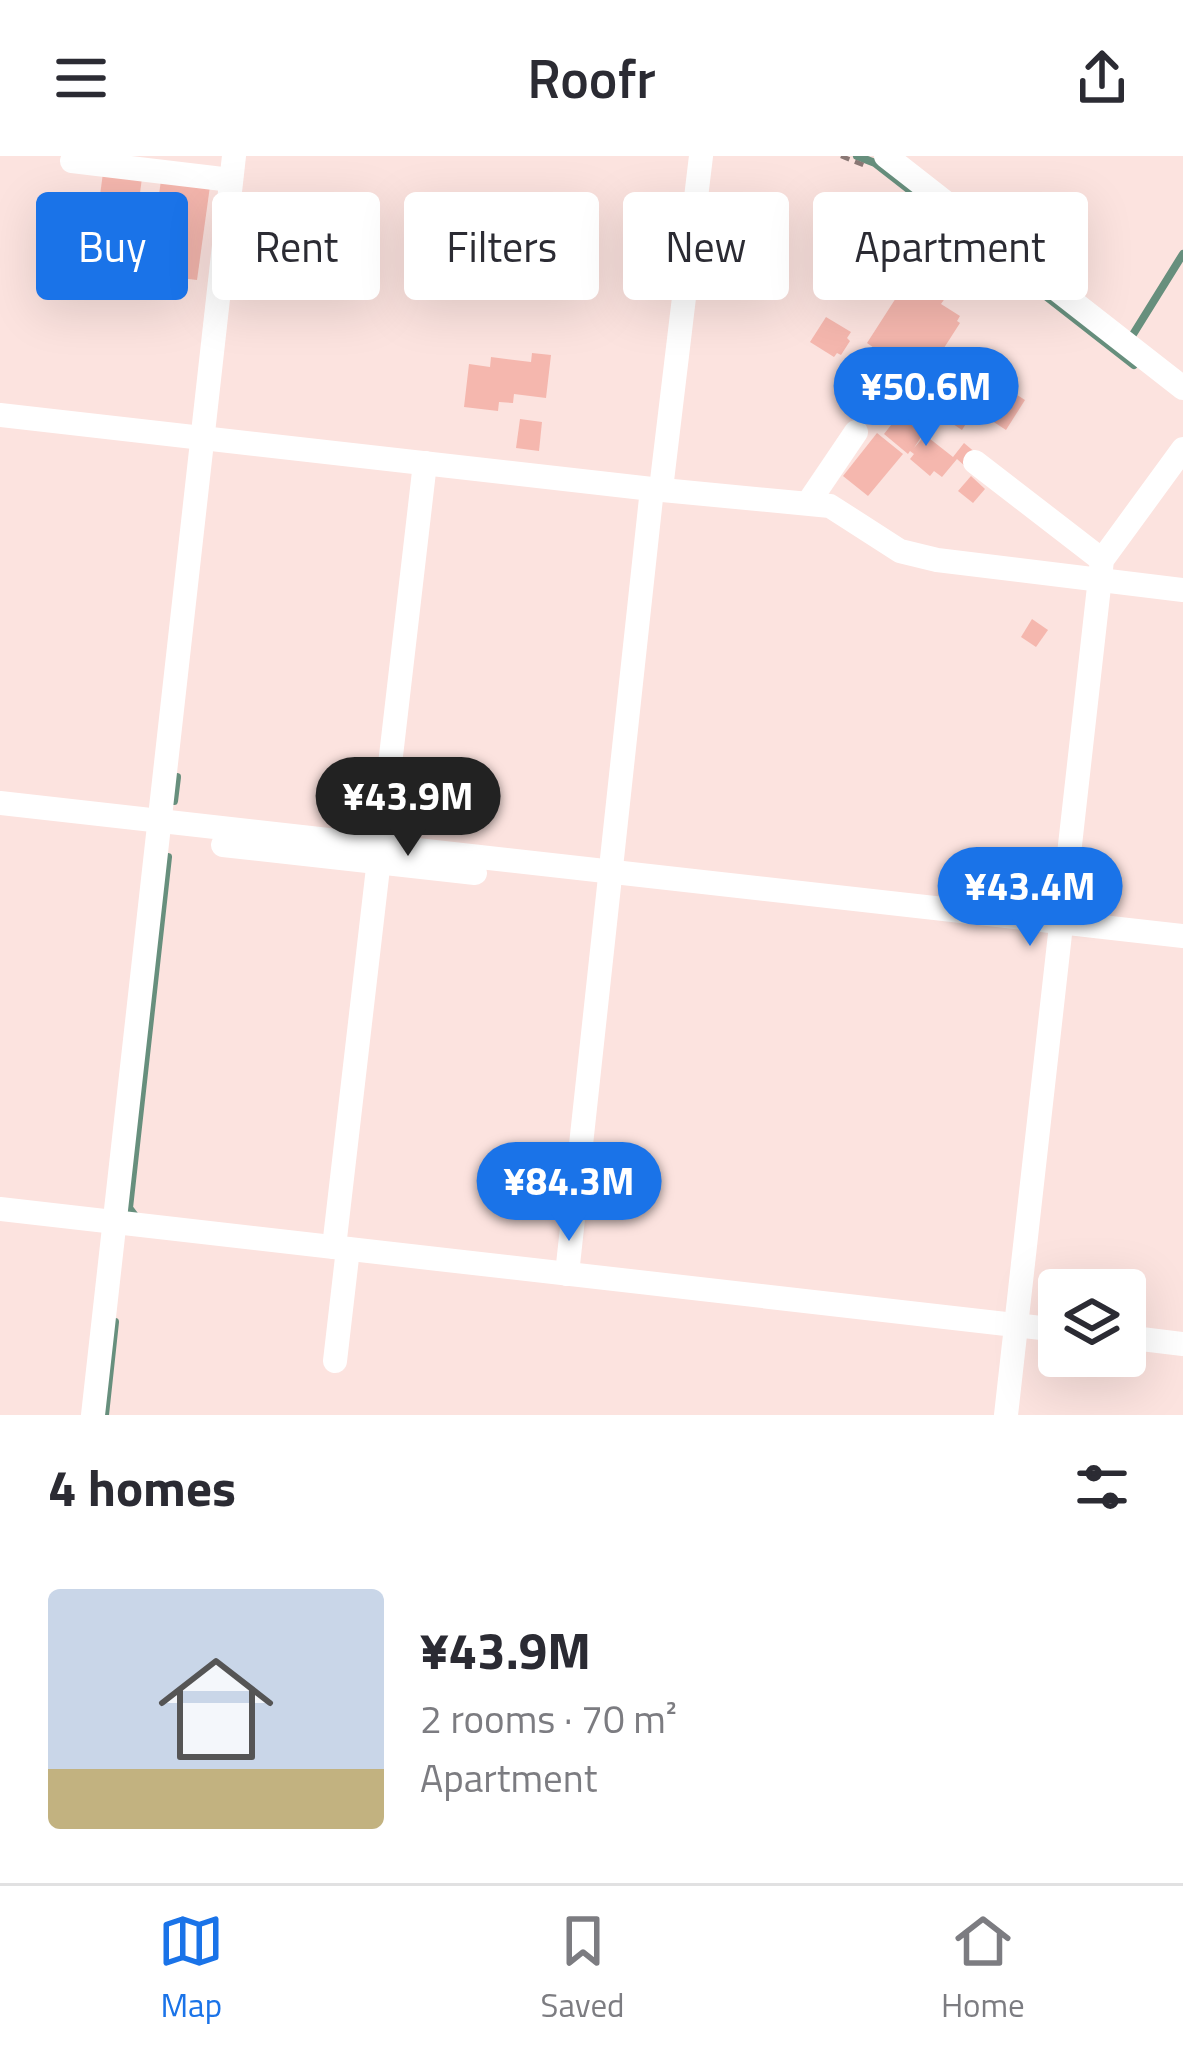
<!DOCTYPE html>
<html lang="en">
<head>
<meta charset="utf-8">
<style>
  :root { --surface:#fff; --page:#f2f2f3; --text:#2b2b33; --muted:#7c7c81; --line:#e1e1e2; --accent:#1a73e8 }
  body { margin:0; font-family:"Titillium Web",sans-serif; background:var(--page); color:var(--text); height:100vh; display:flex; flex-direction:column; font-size:45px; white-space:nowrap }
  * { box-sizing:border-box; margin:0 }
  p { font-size:39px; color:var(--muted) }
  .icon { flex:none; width:66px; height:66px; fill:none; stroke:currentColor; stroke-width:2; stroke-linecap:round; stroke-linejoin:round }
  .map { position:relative; height:1259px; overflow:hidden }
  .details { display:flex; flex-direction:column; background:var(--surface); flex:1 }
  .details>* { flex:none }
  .top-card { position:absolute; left:36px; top:36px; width:1113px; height:108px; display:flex; gap:24px }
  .controls { position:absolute; left:1038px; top:1113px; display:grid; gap:24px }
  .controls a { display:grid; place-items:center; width:108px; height:108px; border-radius:12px; background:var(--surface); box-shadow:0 12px 48px #0002; font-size:60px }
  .price { position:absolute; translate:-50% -102px; padding:0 27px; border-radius:42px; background:var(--accent); color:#fff; font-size:39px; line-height:78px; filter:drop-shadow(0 3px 6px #0008) }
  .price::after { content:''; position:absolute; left:50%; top:72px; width:36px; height:27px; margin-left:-18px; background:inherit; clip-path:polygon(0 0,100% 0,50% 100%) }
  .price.on { background:#222; color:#fff }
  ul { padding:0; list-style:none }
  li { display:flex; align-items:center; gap:36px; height:300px; padding:0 48px }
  li span { display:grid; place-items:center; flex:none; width:336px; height:240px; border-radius:12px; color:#555 }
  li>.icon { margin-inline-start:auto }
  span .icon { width:144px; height:144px; fill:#fffc; stroke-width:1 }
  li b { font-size:51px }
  h2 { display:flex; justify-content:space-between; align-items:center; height:144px; padding:0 48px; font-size:51px }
  .tag { padding:0 42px; border-radius:12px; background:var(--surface); box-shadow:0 12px 48px #0002; font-size:42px; line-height:108px }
  .tag.on { background:var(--accent); color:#fff }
  header { display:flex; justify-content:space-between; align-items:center; height:156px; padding:0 48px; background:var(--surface); font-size:54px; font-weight:600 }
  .menu { display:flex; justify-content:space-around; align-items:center; height:168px; border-top:3px solid var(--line); background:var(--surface); font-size:33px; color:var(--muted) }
  .menu a { display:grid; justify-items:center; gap:6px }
  .menu .on { color:var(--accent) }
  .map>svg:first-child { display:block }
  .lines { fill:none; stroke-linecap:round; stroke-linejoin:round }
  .stream { stroke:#678f7d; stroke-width:8 }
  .building { fill:#f5b7ae }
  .path { stroke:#8a7875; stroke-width:4.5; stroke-dasharray:9 6; stroke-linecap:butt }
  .minor { stroke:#fff; stroke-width:24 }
</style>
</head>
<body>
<header><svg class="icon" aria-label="menu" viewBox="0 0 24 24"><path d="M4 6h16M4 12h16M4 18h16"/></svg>Roofr<svg class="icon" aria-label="share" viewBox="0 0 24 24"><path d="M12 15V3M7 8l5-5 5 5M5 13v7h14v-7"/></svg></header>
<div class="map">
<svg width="1183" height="1259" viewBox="0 0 1183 1259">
  <rect width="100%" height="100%" fill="#fce3df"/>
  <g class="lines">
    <!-- stream -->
    <g class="stream">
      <path d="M857 0 875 7 1134 209"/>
      <path d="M1132 180 1183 98"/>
      <path d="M174 645 177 621"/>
      <path d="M135 1060 129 1052 168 701"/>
      <path d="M105 1259 115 1166"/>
    </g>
  </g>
  <!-- building -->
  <g class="building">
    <path d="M103 17 142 22 129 118 90 113Z"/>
    <path d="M161 24 210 30 197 124 148 118Z"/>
    <path d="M935 130 948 138 941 148 960 160 957 165 960 167 942 195 949 199 933 225 926 221 924 224 910 215 908 218 882 202 884 199 867 187 903 131 913 138 917 133 929 140Z"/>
    <path d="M826 161 851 176 847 182 850 185 841 199 837 197 834 201 810 186Z"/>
    <path d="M532 197 551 199 546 242 514 238 513 247 499 246 498 255 464 251 469 208 490 211 491 201 531 206Z"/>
    <path d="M953 197 972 209 974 205 986 212 983 216 994 223 962 274 953 268 956 264 924 243Z"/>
    <path d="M1005 231 1025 244 1006 274 977 255 989 236 999 241Z"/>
    <path d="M899 259 923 278 914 292 925 279 953 301 964 287 977 298 966 311 957 303 942 321 934 315 930 320 910 303 914 298 910 295 908 298 884 278Z"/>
    <path d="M520 263 542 266 539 295 516 292Z"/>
    <path d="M877 277 903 298 868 340 843 320Z"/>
    <path d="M971 320 985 333 973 347 958 335Z"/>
    <path d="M1032 463 1048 474 1036 491 1021 481Z"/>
  </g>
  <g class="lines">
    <!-- path -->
    <path class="path" d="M841 0 866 10"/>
    <!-- minor -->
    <g class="minor">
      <path d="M886 0 1183 232"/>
      <path d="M72 5 231 24"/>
      <path d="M0 259 652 333 830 350 900 395 937 404 1183 434"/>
      <path d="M975 306 1102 404"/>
      <path d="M661 333 701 0"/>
      <path d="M808 347 856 276"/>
      <path d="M0 647 1183 780"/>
      <path d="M223 689 475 717"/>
      <path d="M0 1053 1059 1174"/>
      <path d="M334 1091 425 307"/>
      <path d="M567 1118 652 333"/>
      <path d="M1125 1181 1183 1188"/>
      <path d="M335 1205 348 1093"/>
      <path d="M93 1259 234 0"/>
      <path d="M1006 1259 1102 404 1183 293"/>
    </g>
  </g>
</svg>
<div class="controls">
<a><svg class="icon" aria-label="layers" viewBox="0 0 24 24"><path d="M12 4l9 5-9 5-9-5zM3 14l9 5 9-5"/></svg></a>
</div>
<b class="price" style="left:926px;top:293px">¥50.6M</b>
<b class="price on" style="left:408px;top:703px">¥43.9M</b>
<b class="price" style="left:1030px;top:793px">¥43.4M</b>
<b class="price" style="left:569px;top:1088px">¥84.3M</b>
<div class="top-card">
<a class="tag on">Buy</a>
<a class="tag">Rent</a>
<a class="tag">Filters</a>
<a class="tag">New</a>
<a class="tag">Apartment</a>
</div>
</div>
<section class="details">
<h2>4 homes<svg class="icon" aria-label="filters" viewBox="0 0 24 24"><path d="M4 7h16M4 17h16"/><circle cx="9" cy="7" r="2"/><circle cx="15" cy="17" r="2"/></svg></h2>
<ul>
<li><span style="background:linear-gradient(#c9d6e8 75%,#c2b280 0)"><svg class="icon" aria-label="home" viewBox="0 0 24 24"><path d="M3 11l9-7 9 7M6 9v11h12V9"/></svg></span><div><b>¥43.9M</b><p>2 rooms · 70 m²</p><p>Apartment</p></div></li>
</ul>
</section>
<nav class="menu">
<a class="on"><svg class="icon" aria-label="map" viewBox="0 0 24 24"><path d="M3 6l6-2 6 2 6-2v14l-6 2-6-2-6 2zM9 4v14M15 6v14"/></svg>Map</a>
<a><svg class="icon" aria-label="saved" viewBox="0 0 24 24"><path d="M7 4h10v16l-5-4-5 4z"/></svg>Saved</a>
<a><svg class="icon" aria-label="home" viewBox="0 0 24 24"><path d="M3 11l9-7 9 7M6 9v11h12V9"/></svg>Home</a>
</nav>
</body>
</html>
